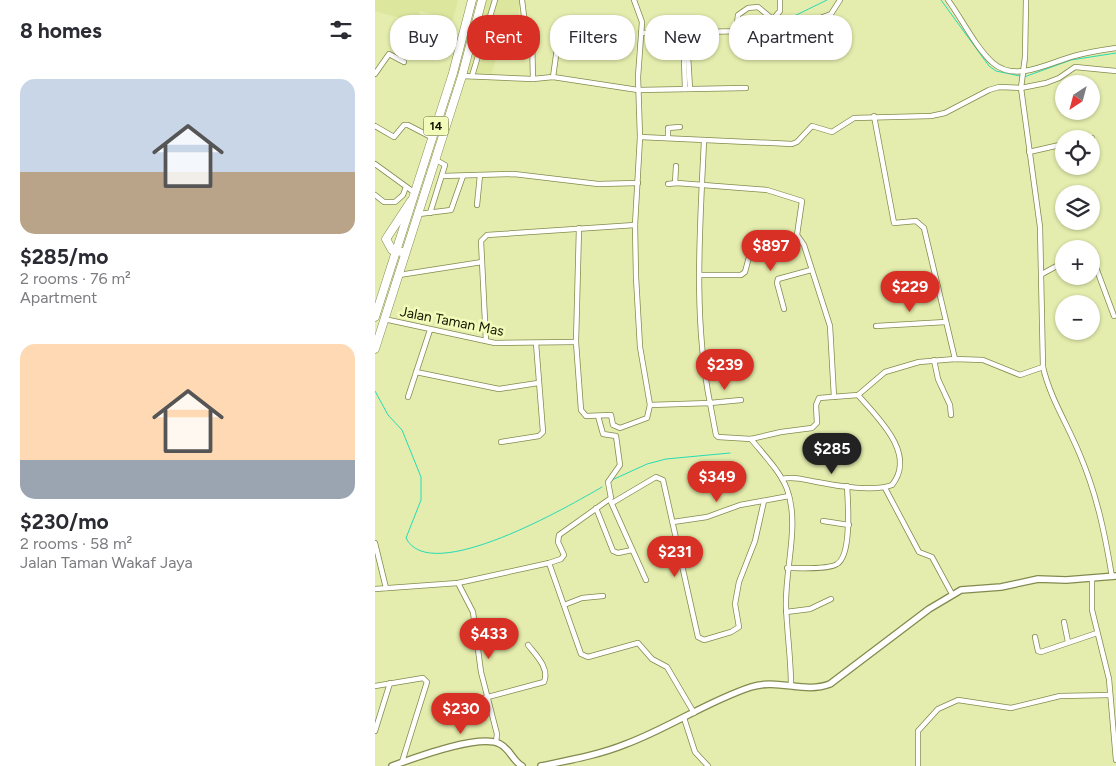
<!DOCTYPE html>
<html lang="en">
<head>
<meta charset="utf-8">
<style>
  :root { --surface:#fff; --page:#f2f2f3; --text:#2b2b33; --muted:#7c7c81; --accent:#d93025 }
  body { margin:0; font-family:Figtree,sans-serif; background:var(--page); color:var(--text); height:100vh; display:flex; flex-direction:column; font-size:19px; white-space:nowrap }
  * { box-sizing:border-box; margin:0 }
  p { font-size:16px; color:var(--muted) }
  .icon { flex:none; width:28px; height:28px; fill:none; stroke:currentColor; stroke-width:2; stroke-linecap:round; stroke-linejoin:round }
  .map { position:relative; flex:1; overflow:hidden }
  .panel { display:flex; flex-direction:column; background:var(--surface); width:375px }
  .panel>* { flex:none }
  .guide { position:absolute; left:15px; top:15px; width:475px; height:45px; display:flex; gap:10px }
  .needle { width:32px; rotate:216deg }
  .buttons { position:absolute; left:680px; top:75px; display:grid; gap:10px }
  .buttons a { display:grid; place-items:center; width:45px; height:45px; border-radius:50%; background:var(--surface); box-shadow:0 1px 4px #0004; font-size:25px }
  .price { position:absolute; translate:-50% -42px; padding:0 11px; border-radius:18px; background:var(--accent); color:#fff; font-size:16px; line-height:32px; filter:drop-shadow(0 1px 2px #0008) }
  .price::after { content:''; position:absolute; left:50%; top:30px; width:15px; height:11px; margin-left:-8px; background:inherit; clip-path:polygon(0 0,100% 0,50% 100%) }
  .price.selected { background:#222; color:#fff }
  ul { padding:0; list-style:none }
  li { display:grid; align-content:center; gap:10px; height:265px; padding:0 20px }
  li span { display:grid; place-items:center; height:155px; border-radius:15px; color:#555 }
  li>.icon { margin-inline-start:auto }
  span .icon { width:90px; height:90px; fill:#fffc; stroke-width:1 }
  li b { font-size:21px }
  h2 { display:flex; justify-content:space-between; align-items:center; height:60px; padding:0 20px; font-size:21px }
  .chip { padding:0 18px; border-radius:20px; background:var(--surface); box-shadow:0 1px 4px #0004; font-size:18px; line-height:45px }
  .chip.selected { background:var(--accent); color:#fff }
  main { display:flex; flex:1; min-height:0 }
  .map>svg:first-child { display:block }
  .built { fill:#dce69d }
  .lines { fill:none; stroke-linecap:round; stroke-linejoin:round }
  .stream { stroke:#27dbb7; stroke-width:1 }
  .minor-casing { stroke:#838a4e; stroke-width:6 }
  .tertiary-casing { stroke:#838a4e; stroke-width:8 }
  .trunk-casing { stroke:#838a4e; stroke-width:9 }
  .minor { stroke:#fff; stroke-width:4.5 }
  .tertiary { stroke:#fff; stroke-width:5.5 }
  .trunk { stroke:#fff; stroke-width:8 }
  .labels { text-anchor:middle; stroke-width:5; stroke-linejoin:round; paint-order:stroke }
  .shield { fill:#f2fbba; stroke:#555a38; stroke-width:1 }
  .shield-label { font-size:12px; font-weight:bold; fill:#121500 }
  .street-label { font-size:14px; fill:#121500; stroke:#f2fbba }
</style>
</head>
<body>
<main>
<section class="panel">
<h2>8 homes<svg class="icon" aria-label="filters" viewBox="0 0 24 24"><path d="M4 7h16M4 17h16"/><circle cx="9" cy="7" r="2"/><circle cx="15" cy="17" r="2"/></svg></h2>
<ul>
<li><span style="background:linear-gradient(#c9d6e8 60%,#b9a48a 0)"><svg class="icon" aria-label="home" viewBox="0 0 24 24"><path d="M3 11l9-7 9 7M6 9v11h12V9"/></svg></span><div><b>$285/mo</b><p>2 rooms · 76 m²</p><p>Apartment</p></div></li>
<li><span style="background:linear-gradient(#ffd9b3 75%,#9aa5b1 0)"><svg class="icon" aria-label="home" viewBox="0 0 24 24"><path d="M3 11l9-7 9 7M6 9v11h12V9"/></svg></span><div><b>$230/mo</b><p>2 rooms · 58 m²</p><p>Jalan Taman Wakaf Jaya</p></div></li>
</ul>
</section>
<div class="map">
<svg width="741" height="766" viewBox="0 0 741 766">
  <rect width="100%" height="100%" fill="#e4edad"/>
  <!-- built -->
  <g class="built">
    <path d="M0 0H83L78 20 45 11 42 23 0 11Z"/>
    <path d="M111 0H145L143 17H134L115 78H91Z"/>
  </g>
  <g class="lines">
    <!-- stream -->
    <g class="stream">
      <path d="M566 0 614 66 621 71 645 76"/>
      <path d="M411 20 452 0"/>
      <path d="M649 77 696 60 741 53"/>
      <path d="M0 391 13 415 27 430 46 477V500L31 538C55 587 196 505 227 487"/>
      <path d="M237 480 272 464 291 459 355 453"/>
    </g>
    <!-- minor casing -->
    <g class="minor-casing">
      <g id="minor">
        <path d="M147 0 149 16 157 38 158 79"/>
        <path d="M259 0 267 22 263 77 265 137 260 225 261 277 265 347 275 405 335 403 341 435 343 437 376 439 406 432 437 428 442 423 441 405 444 398 483 395 510 372 544 362 580 359 608 360 645 375 668 367"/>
        <path d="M573 0C587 19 601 48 618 63 641 83 676 62 699 56 713 52 727 50 741 48"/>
        <path d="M651 0 650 57 646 88 665 227 668 367C675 398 693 425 705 455 722 495 730 534 737 577"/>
        <path d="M398 19 405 11V0"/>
        <path d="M361 31 363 15 373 8 383 7 406 26 418 28 456 14 465 0"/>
        <path d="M266 33 375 31"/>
        <path d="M313 56 315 89"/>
        <path d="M0 74 14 54 29 62"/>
        <path d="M87 76 158 79 178 77 263 90 371 88"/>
        <path d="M97 76 120 0"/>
        <path d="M178 77 185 27"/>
        <path d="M310 89 309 58 313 56"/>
        <path d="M499 116 519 223 541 221 549 228 580 359"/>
        <path d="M0 126 19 137 29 125H33L58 138"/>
        <path d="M265 137 417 144 422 142 437 126 457 132 479 118 556 116 570 113 614 90 624 87 646 88 671 83 684 78 700 67 741 71"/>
        <path d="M293 138V128L305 127"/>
        <path d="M713 139 717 138"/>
        <path d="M329 141C325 227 318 318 335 403L366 400"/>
        <path d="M654 152 689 144"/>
        <path d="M0 164 40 193"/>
        <path d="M67 176 139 174 223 184 263 183"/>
        <path d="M300 183 301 166"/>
        <path d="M293 184 302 183 392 190 427 201 422 235 429 245 455 326 459 397"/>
        <path d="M0 195 9 202H20L28 195 31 187"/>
        <path d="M102 205 105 175"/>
        <path d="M55 213 70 165 61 160"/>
        <path d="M44 214 76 210 88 176"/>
        <path d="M204 228 201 342 206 410 211 416 236 415 238 425 245 428 272 418 275 405"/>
        <path d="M716 254 739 316"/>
        <path d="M667 274 689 262"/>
        <path d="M24 275 107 262"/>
        <path d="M325 275H366L370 272 374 257"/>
        <path d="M409 309 402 283 403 279 436 270"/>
        <path d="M9 319 120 343 201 342"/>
        <path d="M501 326 571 322"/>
        <path d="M111 341 106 241 112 235 260 225"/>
        <path d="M559 360 563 379 575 405 576 415"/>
        <path d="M41 372 124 389 163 383"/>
        <path d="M33 397 55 330"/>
        <path d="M376 439C388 454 405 471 412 489 425 524 410 568 411 606 412 633 416 659 416 686"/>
        <path d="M126 442 164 436 168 432 161 343"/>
        <path d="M407 479C419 476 430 480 442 482 461 486 500 492 517 485 542 454 503 418 483 395"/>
        <path d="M510 488 544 552 557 557 577 594"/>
        <path d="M236 502 271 580"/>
        <path d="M237 503 281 477 288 480 323 637 329 640 356 632 364 627 360 604 364 582 380 541 389 501"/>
        <path d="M221 508 238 551 243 553 257 550"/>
        <path d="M448 521 474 525"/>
        <path d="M298 522 332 517 365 505 414 496"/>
        <path d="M0 543 11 588"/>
        <path d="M174 563 206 654 213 657 263 643 277 659 292 667 319 713"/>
        <path d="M412 568C423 568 453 570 462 564 477 555 473 502 472 486"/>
        <path d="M717 579V610L734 679 741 760"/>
        <path d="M83 583 98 612 106 672 122 734 121 742"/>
        <path d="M0 589 83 583 174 563 186 559 189 555 183 542 184 535 236 498 233 482 245 465 241 436 228 434 223 416"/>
        <path d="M189 605 207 598 228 596"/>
        <path d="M411 612 435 609 456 599"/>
        <path d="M689 622 693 642"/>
        <path d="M660 637 663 651 666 652 722 633"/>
        <path d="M0 686 48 678 52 682 27 762"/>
        <path d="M64 710 169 682C175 668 160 654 153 645"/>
        <path d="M309 718 320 752 333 766"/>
        <path d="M0 731 15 683"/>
        <path d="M543 766V731L563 709 583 700 636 708 685 696 735 695"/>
      </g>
    </g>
    <!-- tertiary casing -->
    <g class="tertiary-casing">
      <g id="tertiary">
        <path d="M17 766C39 758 105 733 125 744 135 749 138 761 147 766"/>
        <path d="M166 766C195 760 224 755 251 744 294 728 333 701 376 687 403 678 429 694 455 684L554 609 586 590 626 587 663 579 691 580 741 576"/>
      </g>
    </g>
    <!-- trunk casing -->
    <g class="trunk-casing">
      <g id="trunk">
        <path d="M27 252 17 250 11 239 36 201"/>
        <path d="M0 317 78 73 97 0"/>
        <path d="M0 349 87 76 107 0"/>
      </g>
    </g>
    <!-- minor -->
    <use href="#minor" class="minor"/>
    <!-- tertiary -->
    <use href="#tertiary" class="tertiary"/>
    <!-- trunk -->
    <use href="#trunk" class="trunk"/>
  </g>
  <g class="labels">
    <!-- shield labels -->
    <rect class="shield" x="48.5" y="116.5" width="25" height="19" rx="4"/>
    <g class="shield-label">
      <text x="61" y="130">14</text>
    </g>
    <!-- street labels -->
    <g class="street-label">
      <text transform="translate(77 321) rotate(11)" y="5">Jalan Taman Mas</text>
    </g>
  </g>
</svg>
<div class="buttons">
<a><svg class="needle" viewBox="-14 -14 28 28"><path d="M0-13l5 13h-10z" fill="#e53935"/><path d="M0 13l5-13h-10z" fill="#7c7c81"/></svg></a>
<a><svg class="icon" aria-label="locate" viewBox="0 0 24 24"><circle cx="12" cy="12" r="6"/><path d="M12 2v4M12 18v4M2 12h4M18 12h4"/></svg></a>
<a><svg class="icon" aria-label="layers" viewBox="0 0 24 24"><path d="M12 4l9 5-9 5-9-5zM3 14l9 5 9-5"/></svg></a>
<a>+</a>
<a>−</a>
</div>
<b class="price" style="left:396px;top:272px">$897</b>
<b class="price" style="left:535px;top:313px">$229</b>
<b class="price" style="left:350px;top:391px">$239</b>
<b class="price selected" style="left:457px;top:475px">$285</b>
<b class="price" style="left:342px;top:503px">$349</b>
<b class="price" style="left:300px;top:578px">$231</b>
<b class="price" style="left:114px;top:660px">$433</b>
<b class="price" style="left:86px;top:735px">$230</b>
<div class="guide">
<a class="chip">Buy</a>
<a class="chip selected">Rent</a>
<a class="chip">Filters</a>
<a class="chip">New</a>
<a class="chip">Apartment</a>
</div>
</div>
</main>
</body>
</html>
